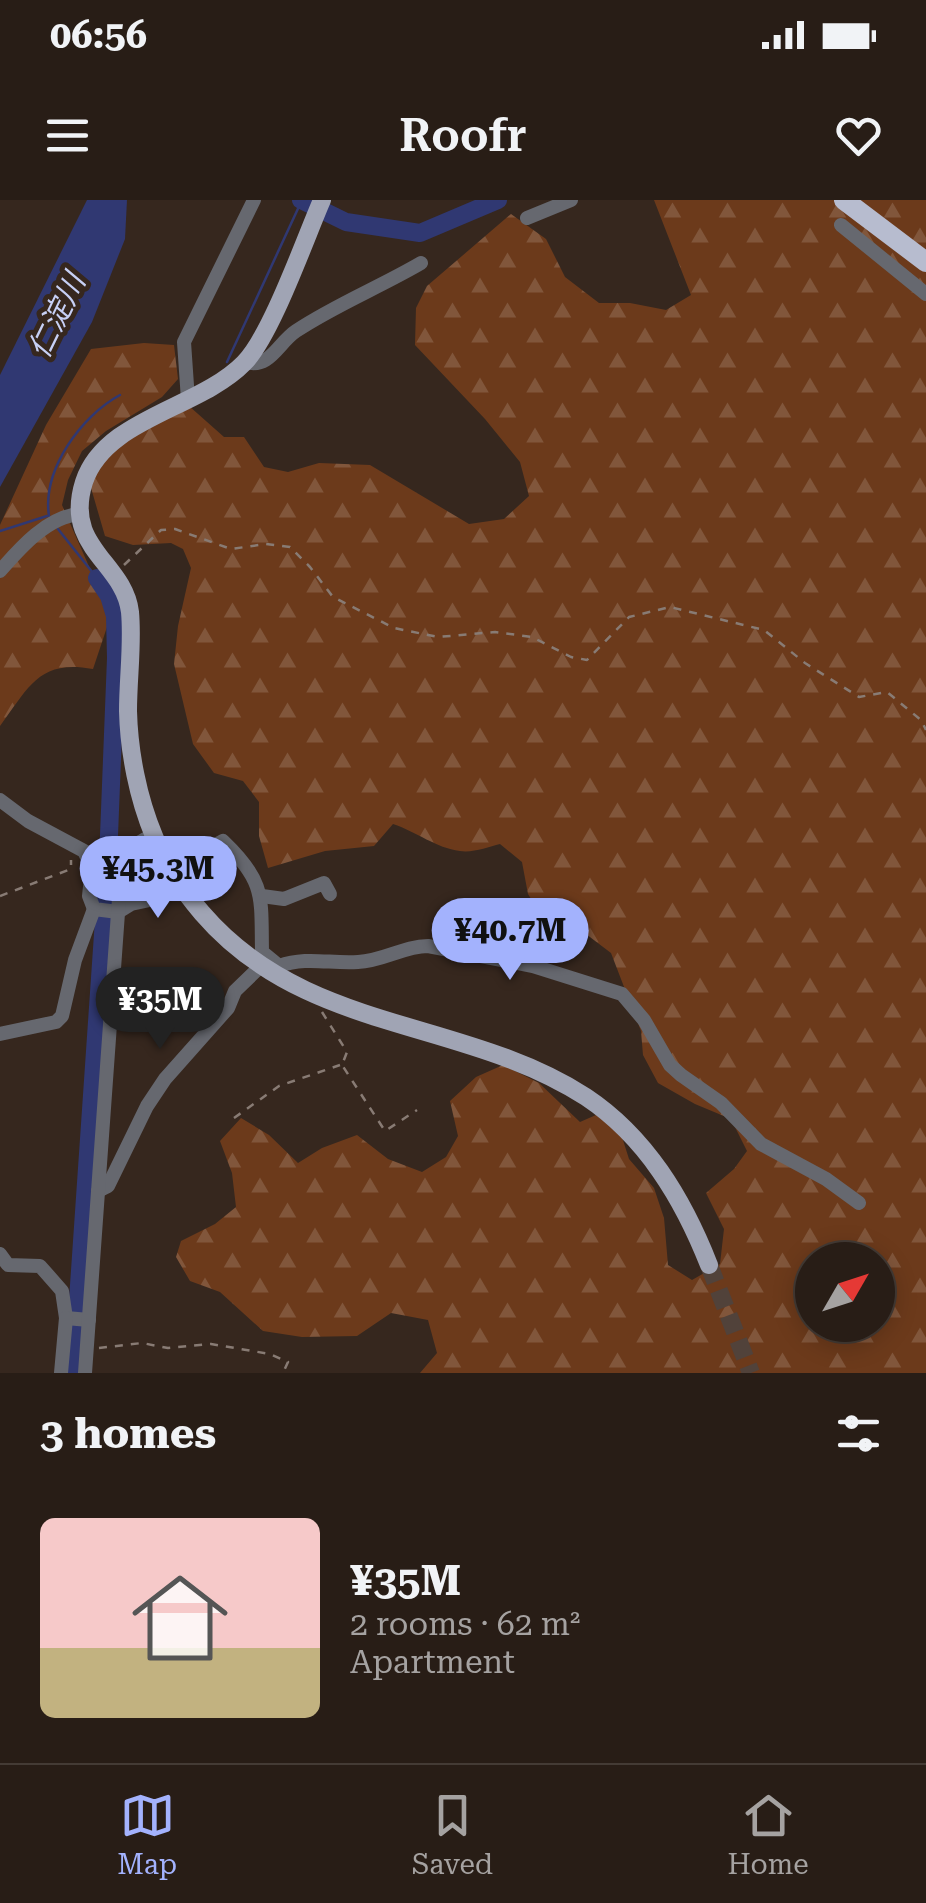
<!DOCTYPE html>
<html lang="en">
<head>
<meta charset="utf-8">
<style>
  :root { --surface:#281d16; --page:#30261f; --text:#f1f3f6; --muted:#a5a2a1; --line:#443b35; --accent:#a3b2fd }
  body { margin:0; font-family:"Roboto Serif","Noto Sans JP",serif; background:var(--page); color:var(--text); height:100vh; display:flex; flex-direction:column; font-size:38px; white-space:nowrap }
  * { box-sizing:border-box; margin:0 }
  p { font-size:32px; color:var(--muted) }
  .icon { flex:none; width:55px; height:55px; fill:none; stroke:currentColor; stroke-width:2; stroke-linecap:round; stroke-linejoin:round }
  .map { position:relative; height:1173px; overflow:hidden }
  .details { display:flex; flex-direction:column; background:var(--surface); flex:1 }
  .details>* { flex:none }
  .needle { width:65px; rotate:51deg }
  .controls { position:absolute; left:795px; top:1042px; display:grid; gap:20px }
  .controls a { display:grid; place-items:center; width:100px; height:100px; border-radius:50%; background:var(--surface); box-shadow:0 5px 25px #0003,0 0 0 2px var(--line); font-size:50px }
  .price { position:absolute; translate:-50% -85px; padding:0 22px; border-radius:35px; background:var(--accent); color:#111; font-size:32px; line-height:65px; filter:drop-shadow(0 2px 5px #0008) }
  .price::after { content:''; position:absolute; left:50%; top:60px; width:30px; height:22px; margin-left:-15px; background:inherit; clip-path:polygon(0 0,100% 0,50% 100%) }
  .price.selected { background:#222; color:#fff }
  ul { padding:0; list-style:none }
  li { display:flex; align-items:center; gap:30px; height:250px; padding:0 40px }
  li+li { border-top:2px solid var(--line) }
  li span { display:grid; place-items:center; flex:none; width:280px; height:200px; border-radius:15px; color:#555 }
  li>.icon { margin-inline-start:auto }
  span .icon { width:120px; height:120px; fill:#fffc; stroke-width:1 }
  li b { font-size:42px }
  h2 { display:flex; justify-content:space-between; align-items:center; height:120px; padding:0 40px; font-size:42px }
  .status { display:flex; justify-content:space-between; align-items:center; height:70px; padding:0 50px; background:var(--surface); direction:ltr }
  .status svg { height:28px; fill:currentColor }
  header { display:flex; justify-content:space-between; align-items:center; height:130px; padding:0 40px; background:var(--surface); font-size:45px; font-weight:600 }
  .tabs { display:flex; justify-content:space-around; align-items:center; height:140px; border-top:2px solid var(--line); background:var(--surface); font-size:28px; color:var(--muted) }
  .tabs a { display:grid; justify-items:center; gap:5px }
  .tabs .selected { color:var(--accent) }
  .map>svg:first-child { display:block }
  .forest { fill:url(#forest-firs); fill-rule:evenodd }
  .water { fill:#303872 }
  .lines { fill:none; stroke-linecap:round; stroke-linejoin:round }
  .stream { stroke:#303872; stroke-width:2.5 }
  .river { stroke:#303872; stroke-width:18 }
  .major-tunnel { stroke:#51423a; stroke-width:18; stroke-dasharray:18 9; stroke-linecap:butt }
  .path { stroke:#887b74; stroke-width:2.5; stroke-dasharray:8 8; stroke-linecap:butt }
  .minor { stroke:#66686f; stroke-width:14 }
  .major { stroke:#a0a4b4; stroke-width:18 }
  .highway { stroke:#b7bccf; stroke-width:20 }
  .labels { text-anchor:middle; stroke-width:10; stroke-linejoin:round; paint-order:stroke }
  .water-label { font-size:30px; font-style:italic; fill:#c7d0f5; stroke:#36271e }
</style>
</head>
<body>
<div class="status"><b>06:56</b><svg viewBox="0 0 49 12"><path d="M0 12V9h3v3zM5 12V6h3v6zM10 12V3h3v9zM15 12V0h3v12zM26 1h20v11H26zM47 4h2v5h-2z"/></svg></div>
<header><svg class="icon" aria-label="menu" viewBox="0 0 24 24"><path d="M4 6h16M4 12h16M4 18h16"/></svg>Roofr<svg class="icon" aria-label="heart" viewBox="0 0 24 24"><path d="M12 20l-8-8c-3-5 5-10 8-4 3-6 11-1 8 4z"/></svg></header>
<div class="map">
<svg width="926" height="1173" viewBox="0 0 926 1173">
  <defs>
    <pattern id="forest-firs" width="22" height="20" patternUnits="userSpaceOnUse" patternTransform="scale(2.5)"><rect width="22" height="20" fill="#6c3a1b"/><path d="M5 1l3.5 6h-7zM16 11l3.5 6h-7z" fill="#81563b"/></pattern>
  </defs>
  <rect width="100%" height="100%" fill="#36271e"/>
  <!-- forest -->
  <g class="forest">
    <path d="M654 0H926V1173H420L437 1153 428 1120 391 1113 357 1136 302 1137 263 1131 220 1092 190 1081 176 1057 181 1041 215 1024 236 1007 232 973 220 941 241 918 269 935 298 963 322 948 357 935 388 959 422 972 446 957 458 936 450 901 476 877 503 865 539 883 580 922 596 915 621 934 629 959 654 988 664 1018 668 1065 692 1080 720 1064 724 1029 706 993 734 969 747 951 731 919 695 904 658 883 643 855 641 831 611 753 582 731 553 734 528 694 522 662 500 644C488 647 473 653 460 651 436 648 417 632 393 624L374 646 325 651 268 668 259 636V602L243 581 214 573 193 544 174 464 178 426 191 368 183 349 171 343 133 345 105 336 89 281C114 242 148 226 189 206L224 237H244L264 267 288 272 319 263 370 265 469 324 504 319 529 296 520 262 485 219 415 145 416 108 427 86 511 14 546 39 565 77 599 103H630L666 110 691 95ZM812 1060H878V1125H812Z"/>
    <path d="M144 143 174 145 178 179 162 197 106 231 82 251 68 280 62 305 102 396 108 424 93 469C39 459 29 487 0 526V325L46 225 91 149Z"/>
  </g>
  <!-- water -->
  <path class="water" d="M87 0H127L125 39 92 122 0 287V175Z"/>
  <g class="lines">
    <!-- stream -->
    <g class="stream">
      <path d="M227 162 302 0"/>
      <path d="M49 316C42 270 81 216 120 195"/>
      <path d="M58 329 97 378"/>
      <path d="M0 331 47 316"/>
    </g>
    <!-- river -->
    <g class="river">
      <path d="M301 0 346 22 420 33 498 0"/>
      <path d="M73 1173 108 661 116 458 115 416 109 396 97 378"/>
    </g>
    <!-- major-tunnel -->
    <path class="major-tunnel" d="M709 1065 751 1173"/>
    <!-- path -->
    <g class="path">
      <path d="M124 365 161 330 175 329 231 349 266 344 290 347 310 367 333 397 394 428 438 437 495 432 532 437 571 457 587 460 629 417 670 407 764 430 805 463 859 497 887 492 921 520 926 530"/>
      <path d="M0 696 71 669V660"/>
      <path d="M322 812 347 852 342 865 385 931 417 910"/>
      <path d="M234 918 279 886 340 865"/>
      <path d="M99 1148 142 1143 168 1148 211 1144 270 1154 288 1162 283 1173"/>
    </g>
    <!-- minor -->
    <g class="minor">
      <path d="M527 18 571 0"/>
      <path d="M841 25 926 94"/>
      <path d="M246 162C270 169 278 143 296 131 335 105 380 87 421 63"/>
      <path d="M188 200 184 142 254 0"/>
      <path d="M0 371C20 348 48 316 80 314"/>
      <path d="M0 600 28 621 84 651 92 668 89 696 94 709 118 712 131 704 159 698 171 689"/>
      <path d="M172 669 223 641C266 682 261 697 262 752L279 766C307 756 330 764 358 762 383 761 404 746 428 746L533 766 622 794 644 820 670 865 681 875 721 903 761 944 826 979 859 1003"/>
      <path d="M262 696 284 699 324 683 330 694"/>
      <path d="M0 834 56 822 62 816 75 760 94 709"/>
      <path d="M98 991 108 986 147 906 165 879 228 808 235 791 268 759"/>
      <path d="M0 1054 8 1065 40 1066 62 1091 66 1118 89 1120"/>
      <path d="M61 1173 66 1118"/>
      <path d="M85 1173 121 671C126 650 134 644 153 635"/>
    </g>
    <!-- major -->
    <path class="major" d="M322 0C305 39 271 136 244 163 199 209 105 218 84 282 63 348 124 362 130 412 133 444 128 478 128 511 129 552 138 598 154 636 165 664 183 691 202 713 306 834 462 817 586 897 646 937 683 999 709 1065"/>
    <!-- highway -->
    <path class="highway" d="M844 0 926 62"/>
  </g>
  <g class="labels">
    <!-- water labels -->
    <g class="water-label">
      <text transform="translate(57 116) rotate(-64)" y="10">仁淀川</text>
    </g>
  </g>
</svg>
<div class="controls">
<a><svg class="needle" viewBox="-14 -14 28 28"><path d="M0-13l5 13h-10z" fill="#e53935"/><path d="M0 13l5-13h-10z" fill="#a5a2a1"/></svg></a>
</div>
<b class="price" style="left:158px;top:721px">¥45.3M</b>
<b class="price" style="left:510px;top:783px">¥40.7M</b>
<b class="price selected" style="left:160px;top:852px">¥35M</b>
</div>
<section class="details">
<h2>3 homes<svg class="icon" aria-label="filters" viewBox="0 0 24 24"><path d="M4 7h16M4 17h16"/><circle cx="9" cy="7" r="2"/><circle cx="15" cy="17" r="2"/></svg></h2>
<ul>
<li><span style="background:linear-gradient(#f6c9c9 65%,#c2b280 0)"><svg class="icon" aria-label="home" viewBox="0 0 24 24"><path d="M3 11l9-7 9 7M6 9v11h12V9"/></svg></span><div><b>¥35M</b><p>2 rooms · 62 m²</p><p>Apartment</p></div></li>
</ul>
</section>
<nav class="tabs">
<a class="selected"><svg class="icon" aria-label="map" viewBox="0 0 24 24"><path d="M3 6l6-2 6 2 6-2v14l-6 2-6-2-6 2zM9 4v14M15 6v14"/></svg>Map</a>
<a><svg class="icon" aria-label="saved" viewBox="0 0 24 24"><path d="M7 4h10v16l-5-4-5 4z"/></svg>Saved</a>
<a><svg class="icon" aria-label="home" viewBox="0 0 24 24"><path d="M3 11l9-7 9 7M6 9v11h12V9"/></svg>Home</a>
</nav>
</body>
</html>
